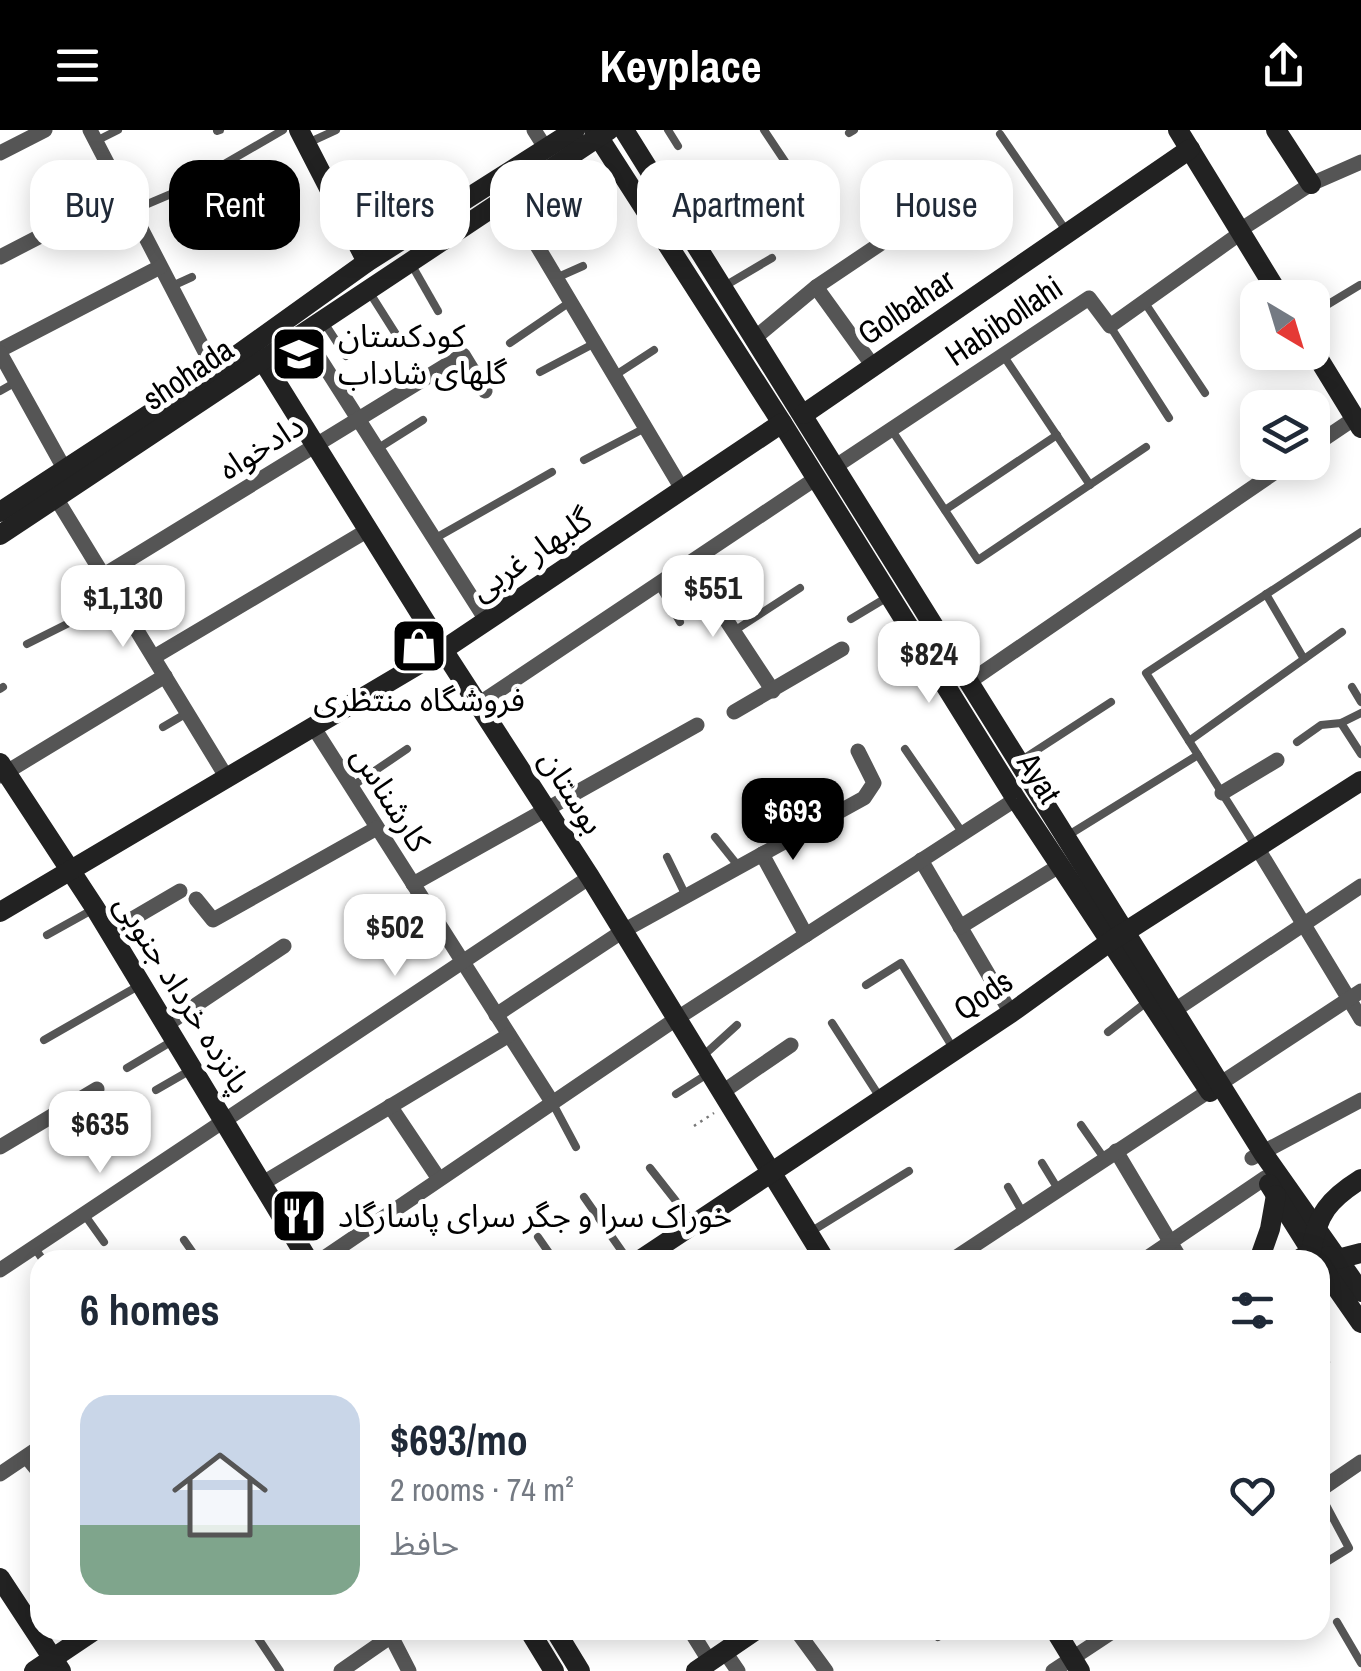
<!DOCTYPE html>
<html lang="en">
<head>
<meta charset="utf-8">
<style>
  :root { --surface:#fff; --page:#f6f6f7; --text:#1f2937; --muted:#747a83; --line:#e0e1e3; --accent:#000 }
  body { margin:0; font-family:"Archivo Narrow","Noto Sans Arabic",sans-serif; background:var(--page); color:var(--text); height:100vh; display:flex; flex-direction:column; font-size:38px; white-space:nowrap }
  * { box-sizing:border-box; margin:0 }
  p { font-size:32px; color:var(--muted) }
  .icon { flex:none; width:55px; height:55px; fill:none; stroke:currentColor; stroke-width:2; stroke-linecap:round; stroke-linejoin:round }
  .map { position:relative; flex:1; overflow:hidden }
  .details { position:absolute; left:30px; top:1120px; width:1300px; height:390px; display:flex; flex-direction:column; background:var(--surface); border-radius:30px; box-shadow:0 5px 25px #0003 }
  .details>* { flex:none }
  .top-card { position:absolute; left:30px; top:30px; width:1302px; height:90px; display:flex; gap:20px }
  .needle { width:65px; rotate:142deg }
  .controls { position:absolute; left:1240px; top:150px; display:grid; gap:20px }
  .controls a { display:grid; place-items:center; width:90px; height:90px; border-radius:20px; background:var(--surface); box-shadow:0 5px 25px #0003; font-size:50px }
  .price { position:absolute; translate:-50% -85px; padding:0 22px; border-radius:20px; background:#fff; color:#222; font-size:32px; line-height:65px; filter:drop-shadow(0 2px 5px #0008) }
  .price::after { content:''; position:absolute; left:50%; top:60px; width:30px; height:22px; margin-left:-15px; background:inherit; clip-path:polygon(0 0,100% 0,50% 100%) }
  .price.current { background:var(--accent); color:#fff }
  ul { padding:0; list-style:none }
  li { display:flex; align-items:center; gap:30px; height:250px; padding:0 50px }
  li+li { border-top:2px solid var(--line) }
  li span { display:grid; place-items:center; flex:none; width:280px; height:200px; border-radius:30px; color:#555 }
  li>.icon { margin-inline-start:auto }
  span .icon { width:120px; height:120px; fill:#fffc; stroke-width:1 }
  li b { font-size:42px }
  h2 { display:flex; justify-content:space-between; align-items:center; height:120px; padding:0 50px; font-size:42px }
  .tag { padding:0 35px; border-radius:30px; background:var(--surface); box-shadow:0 5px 25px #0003; font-size:35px; line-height:90px }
  .tag.current { background:var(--accent); color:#fff }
  header { display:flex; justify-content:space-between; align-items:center; height:130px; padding:0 50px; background:var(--accent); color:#fff; font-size:45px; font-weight:800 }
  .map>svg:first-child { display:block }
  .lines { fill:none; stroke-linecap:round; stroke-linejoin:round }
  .path { stroke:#777; stroke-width:2.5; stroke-dasharray:2.5 5; stroke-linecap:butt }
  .lane { stroke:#555; stroke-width:8 }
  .street { stroke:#555; stroke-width:15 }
  .secondary { stroke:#222; stroke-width:20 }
  .labels { text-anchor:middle; stroke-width:10; stroke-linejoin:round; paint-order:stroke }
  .street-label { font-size:32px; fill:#000; stroke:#fff }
  .poi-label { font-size:32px; fill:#000; stroke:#fff; text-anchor:start }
</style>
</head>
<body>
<header><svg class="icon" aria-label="menu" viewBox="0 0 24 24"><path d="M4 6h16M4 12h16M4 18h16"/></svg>Keyplace<svg class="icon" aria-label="share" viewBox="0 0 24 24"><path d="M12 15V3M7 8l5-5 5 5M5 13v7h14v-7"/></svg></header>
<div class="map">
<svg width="1361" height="1541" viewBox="0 0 1361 1541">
  <rect width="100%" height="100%" fill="#fff"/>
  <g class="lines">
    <!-- path -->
    <path class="path" d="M694 996 714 983"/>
    <!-- lane -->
    <g class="lane">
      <path d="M668 0 678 16"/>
      <path d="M764 0 802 57"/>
      <path d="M217 1 220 0"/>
      <path d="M849 3 854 0"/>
      <path d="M1000 4 1065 99"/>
      <path d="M96 11 118 0"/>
      <path d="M310 12 336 0"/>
      <path d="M214 40 283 0"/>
      <path d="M131 81 171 64"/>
      <path d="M690 101 738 69"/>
      <path d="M410 132 438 181"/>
      <path d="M556 148 583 136"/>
      <path d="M170 157 192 147"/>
      <path d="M723 157 772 128"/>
      <path d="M368 160 399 209"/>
      <path d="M1145 173 1205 263"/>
      <path d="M1312 184 1360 155"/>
      <path d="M323 191 346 226"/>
      <path d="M1110 196 1169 288"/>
      <path d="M510 213 570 172"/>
      <path d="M1003 225 1090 355"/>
      <path d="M540 242 595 213"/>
      <path d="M614 246 654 220"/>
      <path d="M0 261 16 252"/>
      <path d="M891 299 978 430 1146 317"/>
      <path d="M377 319 423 290"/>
      <path d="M584 330 645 298"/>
      <path d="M945 380 1057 305"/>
      <path d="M434 409 552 342"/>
      <path d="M659 455 680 492"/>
      <path d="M1266 464 1304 529"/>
      <path d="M851 489 886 468"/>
      <path d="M734 501 800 458"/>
      <path d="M27 514 117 469"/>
      <path d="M887 545 923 525"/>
      <path d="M1352 557 1361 572"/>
      <path d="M0 559 3 557"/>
      <path d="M1341 593 1361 624"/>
      <path d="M163 597 187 583"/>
      <path d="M1189 611 1342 502"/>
      <path d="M1297 612 1321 595 1341 593 1361 583"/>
      <path d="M905 619 962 702"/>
      <path d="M1020 631 1111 572"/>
      <path d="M351 657 407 619"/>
      <path d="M1067 706 1198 625"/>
      <path d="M715 707 739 737"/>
      <path d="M1255 715 1146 543 1361 402"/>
      <path d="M667 727 686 766"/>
      <path d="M353 801 418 764"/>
      <path d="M47 805 92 780"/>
      <path d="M866 855 901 833 953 918"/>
      <path d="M832 893 881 969"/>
      <path d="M1108 902 1148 871"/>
      <path d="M44 910 140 855"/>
      <path d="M704 925 737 895"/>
      <path d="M127 938 174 910"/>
      <path d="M156 960 189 941"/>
      <path d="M676 964 709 943"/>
      <path d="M552 972 576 1017"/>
      <path d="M1081 995 1104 1028"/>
      <path d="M1042 1033 1058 1059"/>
      <path d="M650 1038 694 1094"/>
      <path d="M1008 1057 1023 1083"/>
      <path d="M584 1067 628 1130"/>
      <path d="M84 1084 104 1112"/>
      <path d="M812 1101 909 1041"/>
      <path d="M538 1107 554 1130"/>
      <path d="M184 1110 198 1130"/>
      <path d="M34 1117 43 1130"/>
      <path d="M1320 1223 1326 1232"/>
      <path d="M23 1328 40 1349"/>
      <path d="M1320 1364 1349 1418 1320 1436"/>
      <path d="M1337 1492 1361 1533"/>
      <path d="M264 1500 256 1505 280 1541"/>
      <path d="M934 1500 938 1507"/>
    </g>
    <!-- street -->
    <g class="street">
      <path d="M90 0 215 241"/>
      <path d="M534 0 546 19"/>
      <path d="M0 23 45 0"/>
      <path d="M508 67 682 359"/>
      <path d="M1240 100 1311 54 1361 32"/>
      <path d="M0 127 122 64"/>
      <path d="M816 157 873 236"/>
      <path d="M756 207 816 157 880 114"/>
      <path d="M313 218 486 490"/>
      <path d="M0 220 160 137"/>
      <path d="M0 223 65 340"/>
      <path d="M1312 317 1355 288"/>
      <path d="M836 336 1089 168 1110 196 1242 102"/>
      <path d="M56 368 227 648"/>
      <path d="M690 435 773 561"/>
      <path d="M104 445 463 225 485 261"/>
      <path d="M154 527 368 400"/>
      <path d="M969 552 1290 332"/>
      <path d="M480 573 815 349"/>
      <path d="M734 582 842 519"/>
      <path d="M314 598 552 972"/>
      <path d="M0 646 165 546"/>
      <path d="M1222 663 1277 630"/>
      <path d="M1258 719 1361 889"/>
      <path d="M762 724 806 805"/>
      <path d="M921 730 1011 883"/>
      <path d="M413 754 697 595"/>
      <path d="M196 769 213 790 377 698"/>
      <path d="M960 797 1059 736"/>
      <path d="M110 802 180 761"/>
      <path d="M496 885 623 801 864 668 874 653 858 621"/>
      <path d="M1166 886 1361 756"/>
      <path d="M166 895 284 816"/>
      <path d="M721 963 791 915"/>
      <path d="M390 976 439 1049"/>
      <path d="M0 1017 97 959"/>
      <path d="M1116 1021 1181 1130"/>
      <path d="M1252 1028 1361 970"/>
      <path d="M263 1053 509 905"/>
      <path d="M321 1130 676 889 1016 669"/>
      <path d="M952 1130 1361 861"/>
      <path d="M1144 1130 1265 1048"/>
      <path d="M0 1140 590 747"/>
      <path d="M0 1344 40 1317"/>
      <path d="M1320 1360 1361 1332"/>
      <path d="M690 1500 710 1532"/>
      <path d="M796 1500 826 1541"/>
      <path d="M391 1506 409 1541"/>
      <path d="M725 1522 738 1541"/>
      <path d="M341 1541 400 1500"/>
      <path d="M1053 1541 1115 1500"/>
    </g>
    <!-- secondary -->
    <g class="secondary">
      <path d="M299 0 367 132"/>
      <path d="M594 0 782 293 1016 669 1210 962"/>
      <path d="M624 0 1263 1023 1361 1162"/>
      <path d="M1178 0 1281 168"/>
      <path d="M1276 0 1311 54"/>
      <path d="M1312 218 1361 298"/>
      <path d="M263 231 443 520 590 747 825 1130"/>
      <path d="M804 284 1190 19"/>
      <path d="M0 382 215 241 367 132 575 0"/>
      <path d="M0 405 609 0"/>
      <path d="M0 633 95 778 308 1130"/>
      <path d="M0 782 443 520 782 293"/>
      <path d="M1269 1054 1317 1130"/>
      <path d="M1328 1126 1338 1129 1361 1123"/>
      <path d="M640 1130 1011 883 1111 811 1361 651"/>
      <path d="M1259 1130 1270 1099 1276 1065"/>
      <path d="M1298 1130 1311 1122C1317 1084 1329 1069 1361 1049"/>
      <path d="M1320 1134 1361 1193"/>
      <path d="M0 1448 61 1541"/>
      <path d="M529 1500 554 1541"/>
      <path d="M555 1500 580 1541"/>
      <path d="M1055 1500 1080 1541"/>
      <path d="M34 1541 95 1500"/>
      <path d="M696 1541 756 1500"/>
    </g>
  </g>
  <!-- icons -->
  <defs>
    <g id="school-square" transform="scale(2.875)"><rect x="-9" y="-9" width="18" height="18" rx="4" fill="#000" stroke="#fff"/><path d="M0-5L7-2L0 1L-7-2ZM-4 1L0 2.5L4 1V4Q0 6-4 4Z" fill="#fff"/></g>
    <g id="shop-square" transform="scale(2.875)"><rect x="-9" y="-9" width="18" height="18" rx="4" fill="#000" stroke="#fff"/><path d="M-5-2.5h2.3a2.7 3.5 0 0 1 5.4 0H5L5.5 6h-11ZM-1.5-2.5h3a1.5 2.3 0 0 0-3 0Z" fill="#fff"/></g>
    <g id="restaurant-square" transform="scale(2.875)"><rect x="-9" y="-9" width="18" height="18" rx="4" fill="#000" stroke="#fff"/><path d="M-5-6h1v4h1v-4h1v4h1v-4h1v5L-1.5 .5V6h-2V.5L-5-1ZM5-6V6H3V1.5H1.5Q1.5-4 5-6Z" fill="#fff"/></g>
  </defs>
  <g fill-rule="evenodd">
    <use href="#school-square" x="299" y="224"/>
    <use href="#shop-square" x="419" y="516"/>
    <use href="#restaurant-square" x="299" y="1086"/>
  </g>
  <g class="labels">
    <!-- street labels -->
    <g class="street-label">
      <text transform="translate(906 177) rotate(-34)" y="11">Golbahar</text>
      <text transform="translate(1004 191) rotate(-34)" y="11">Habibollahi</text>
      <text transform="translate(188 244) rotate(-34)" y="11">shohada</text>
      <text transform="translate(261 317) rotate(-32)" y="11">دادخواه</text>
      <text transform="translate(531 424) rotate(-34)" y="11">گلبهار غربی</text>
      <text transform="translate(1039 648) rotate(58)" y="11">Ayat</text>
      <text transform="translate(572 662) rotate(58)" y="11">بوستان</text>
      <text transform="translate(391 669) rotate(58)" y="11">کارشناس</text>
      <text transform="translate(183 864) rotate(58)" y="11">پانزده خرداد جنوبی</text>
      <text transform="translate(983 865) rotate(-34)" y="11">Qods</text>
    </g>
    <!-- poi labels -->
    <g class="poi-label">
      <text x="338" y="217">کودکستان<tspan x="338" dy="37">گلهای شاداب</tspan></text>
      <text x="419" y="581" text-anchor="middle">فروشگاه منتظری</text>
      <text x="338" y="1097">خوراک سرا و جگر سرای پاسارگاد</text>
    </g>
  </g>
</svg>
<div class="controls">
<a><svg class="needle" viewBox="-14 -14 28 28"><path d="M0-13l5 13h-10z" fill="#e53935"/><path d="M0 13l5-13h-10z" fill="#747a83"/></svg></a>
<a><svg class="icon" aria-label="layers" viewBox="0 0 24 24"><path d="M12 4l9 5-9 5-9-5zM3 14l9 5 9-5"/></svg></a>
</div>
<b class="price" style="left:713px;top:510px">$551</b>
<b class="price" style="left:123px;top:520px">$1,130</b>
<b class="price" style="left:929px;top:576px">$824</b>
<b class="price current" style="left:793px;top:733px">$693</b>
<b class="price" style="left:395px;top:849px">$502</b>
<b class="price" style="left:100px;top:1046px">$635</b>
<div class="top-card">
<a class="tag">Buy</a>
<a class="tag current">Rent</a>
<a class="tag">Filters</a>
<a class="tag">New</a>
<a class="tag">Apartment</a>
<a class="tag">House</a>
</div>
<section class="details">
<h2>6 homes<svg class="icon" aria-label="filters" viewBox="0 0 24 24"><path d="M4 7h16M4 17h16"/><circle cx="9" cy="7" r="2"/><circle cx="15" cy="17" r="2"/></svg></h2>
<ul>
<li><span style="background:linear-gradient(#c9d6e8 65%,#7fa58c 0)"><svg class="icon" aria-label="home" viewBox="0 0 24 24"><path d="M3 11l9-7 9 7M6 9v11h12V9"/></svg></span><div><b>$693/mo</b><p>2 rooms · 74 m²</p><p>حافظ</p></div><svg class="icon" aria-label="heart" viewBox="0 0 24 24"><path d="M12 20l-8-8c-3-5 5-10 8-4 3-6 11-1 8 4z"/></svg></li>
</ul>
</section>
</div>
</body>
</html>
